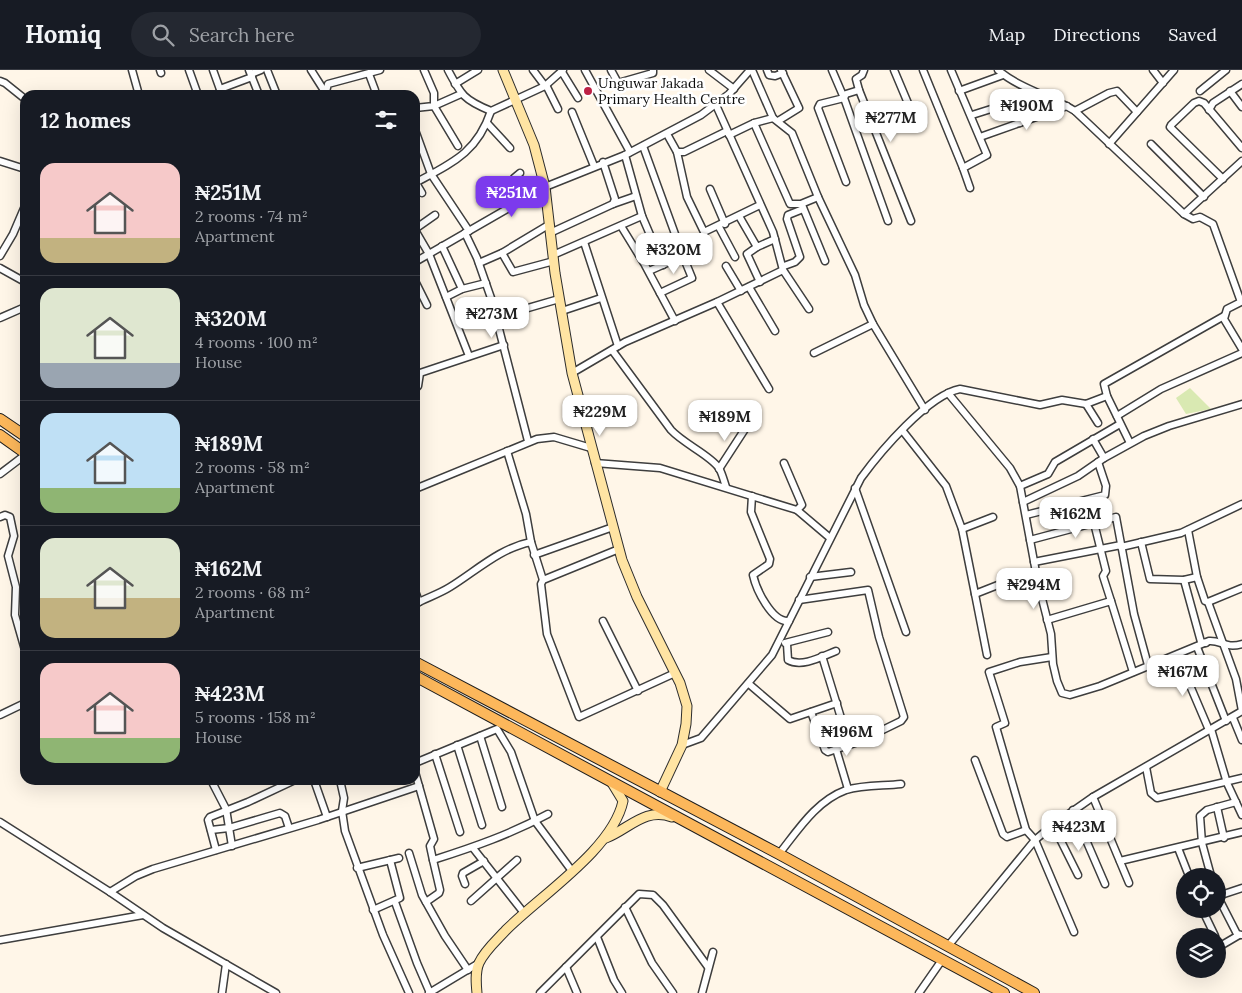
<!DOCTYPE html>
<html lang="en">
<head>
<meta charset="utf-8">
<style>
  :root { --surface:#171b24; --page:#242831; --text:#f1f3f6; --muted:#9ea1a6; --line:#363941; --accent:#7c3aed }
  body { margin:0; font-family:Lora,serif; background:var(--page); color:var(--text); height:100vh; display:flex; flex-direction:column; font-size:19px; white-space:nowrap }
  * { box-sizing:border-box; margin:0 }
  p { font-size:16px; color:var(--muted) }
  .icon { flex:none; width:28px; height:28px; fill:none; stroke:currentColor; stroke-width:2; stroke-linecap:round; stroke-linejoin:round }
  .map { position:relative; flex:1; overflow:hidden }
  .drawer { position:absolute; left:20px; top:20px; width:400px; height:695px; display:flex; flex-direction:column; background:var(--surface); border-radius:15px; box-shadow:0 5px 20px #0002 }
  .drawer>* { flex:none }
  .fabs { position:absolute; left:1176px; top:798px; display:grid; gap:10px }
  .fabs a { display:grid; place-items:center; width:50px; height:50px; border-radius:50%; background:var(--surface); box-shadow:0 5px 20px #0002; font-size:25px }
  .price { position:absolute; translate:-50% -42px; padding:0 11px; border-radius:10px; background:#fff; color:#222; font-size:16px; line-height:32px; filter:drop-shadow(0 1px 2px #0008) }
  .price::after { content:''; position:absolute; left:50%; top:30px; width:15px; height:11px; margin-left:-8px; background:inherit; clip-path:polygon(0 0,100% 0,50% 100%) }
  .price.on { background:var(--accent); color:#fff }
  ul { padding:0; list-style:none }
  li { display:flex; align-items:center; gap:15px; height:125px; padding:0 20px }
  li+li { border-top:1px solid var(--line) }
  li span { display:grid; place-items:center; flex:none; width:140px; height:100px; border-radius:15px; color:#555 }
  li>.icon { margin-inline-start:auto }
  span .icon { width:60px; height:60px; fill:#fffc; stroke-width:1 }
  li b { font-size:21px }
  h2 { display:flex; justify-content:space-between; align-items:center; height:60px; padding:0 20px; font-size:21px }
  header { display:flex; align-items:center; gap:30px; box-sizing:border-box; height:70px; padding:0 25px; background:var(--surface); border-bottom:1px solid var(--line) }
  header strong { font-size:24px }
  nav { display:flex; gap:28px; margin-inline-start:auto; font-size:18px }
  .search { width:350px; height:45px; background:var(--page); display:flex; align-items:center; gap:12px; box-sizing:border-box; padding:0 18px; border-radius:28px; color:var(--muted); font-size:19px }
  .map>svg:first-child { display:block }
  .green { fill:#d9e9b2 }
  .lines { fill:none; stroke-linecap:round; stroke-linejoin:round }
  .street-casing { stroke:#3e3e3e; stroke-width:9 }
  .secondary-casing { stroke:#2d2d2d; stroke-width:11 }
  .primary-casing { stroke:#1c1c1c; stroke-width:12 }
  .street { stroke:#fff; stroke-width:6 }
  .secondary { stroke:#ffe4a3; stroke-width:9 }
  .primary { stroke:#fcb75b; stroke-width:10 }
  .poi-dot { fill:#bd2044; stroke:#fff; stroke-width:2 }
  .labels { text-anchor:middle; stroke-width:5; stroke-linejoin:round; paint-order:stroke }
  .poi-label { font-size:14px; fill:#0b0b0b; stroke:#fff; text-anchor:start }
</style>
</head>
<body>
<header>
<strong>Homiq</strong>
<div class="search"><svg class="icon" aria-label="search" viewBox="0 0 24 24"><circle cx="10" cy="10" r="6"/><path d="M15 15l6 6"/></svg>Search here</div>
<nav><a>Map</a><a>Directions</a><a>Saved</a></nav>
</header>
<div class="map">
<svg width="1242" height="923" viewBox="0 0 1242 923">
  <rect width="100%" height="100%" fill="#fff6e8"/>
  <!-- green -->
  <path class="green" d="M1190 318 1211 339 1186 344 1176 328Z"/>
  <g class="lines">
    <!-- street casing -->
    <g class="street-casing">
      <g id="street">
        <path d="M132 0 139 25"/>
        <path d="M160 0 161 3"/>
        <path d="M189 0 198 25"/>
        <path d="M213 0 222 25"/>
        <path d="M249 0 259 25"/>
        <path d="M267 0 277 25"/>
        <path d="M311 0 325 22"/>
        <path d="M448 0C461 25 464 30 491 41L545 16 563 0"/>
        <path d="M533 0 545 16"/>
        <path d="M585 0 630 82"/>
        <path d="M611 0 618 13 653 3V0"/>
        <path d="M709 0 734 19"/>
        <path d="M752 0 773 48"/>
        <path d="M767 0 769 5 775 6 783 3"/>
        <path d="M832 0 844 28 820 34 818 38 846 112"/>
        <path d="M864 0 862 5 856 9 859 20 911 151"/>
        <path d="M894 0 910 38"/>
        <path d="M923 0 963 98"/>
        <path d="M951 0 987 85 963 98 970 118"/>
        <path d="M998 0C1020 19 1051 26 1075 41L1184 144 1193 149 1200 147 1213 154 1241 232 1227 239 1224 249 1242 279"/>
        <path d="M1153 0 1163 13"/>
        <path d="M562 2 578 28"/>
        <path d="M251 4 261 0"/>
        <path d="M369 4 375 20 374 25"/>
        <path d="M0 11 5 13 25 29"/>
        <path d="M455 14 478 0"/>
        <path d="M546 15 558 39"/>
        <path d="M220 19 252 7"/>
        <path d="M859 20 846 24 844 28 888 151"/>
        <path d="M959 21 1003 5"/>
        <path d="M1200 21 1226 0"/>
        <path d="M1230 21 1242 37"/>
        <path d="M325 25 328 14 380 0"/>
        <path d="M716 35 773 162 783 200 809 239"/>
        <path d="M415 38 434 36V23L424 0"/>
        <path d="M1209 40 1213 33 1242 14"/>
        <path d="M1075 41 1109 23 1117 21 1137 42"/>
        <path d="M572 42 594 96"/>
        <path d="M972 45 1010 33 1020 53"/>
        <path d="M778 51 799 38 781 0"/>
        <path d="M487 53 510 78"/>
        <path d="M754 53 790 134H801L818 127"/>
        <path d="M415 60 431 104 469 161"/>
        <path d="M667 64 677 82H684L727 61"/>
        <path d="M729 65 754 53 773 48 792 63 818 127 855 205 864 235 873 254 925 340"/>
        <path d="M980 67 1067 36"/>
        <path d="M1109 74 1174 0"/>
        <path d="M1151 74 1204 127"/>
        <path d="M458 76 434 36 461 24"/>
        <path d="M643 76 683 186 649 201"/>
        <path d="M677 82 687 127 704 162 760 135"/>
        <path d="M625 85 642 146 663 195"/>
        <path d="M0 91 25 99"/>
        <path d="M1223 109 1170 57 1171 55 1194 33 1199 31 1204 33 1242 78"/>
        <path d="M415 113C452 93 477 83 491 41"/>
        <path d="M416 113 422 123"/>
        <path d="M710 119 725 154"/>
        <path d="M519 131 510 116 514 108 520 103"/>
        <path d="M613 134 636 126"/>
        <path d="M802 135 825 191"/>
        <path d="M1184 144 1242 91"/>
        <path d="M739 146 757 177 775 169"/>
        <path d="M621 156 645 195 675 251"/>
        <path d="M719 157 735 187"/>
        <path d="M415 159 435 145"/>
        <path d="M415 160 429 184 469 286"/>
        <path d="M465 163 477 188 491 228 528 371"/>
        <path d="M550 163 613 134 615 129 603 92"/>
        <path d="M584 172 618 276"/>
        <path d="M442 176 462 219"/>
        <path d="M757 177 747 184 760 212"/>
        <path d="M636 178 652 171"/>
        <path d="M502 183 513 202 554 191"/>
        <path d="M553 185 642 146"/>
        <path d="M0 186 13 164 25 136"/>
        <path d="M415 192 545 117 625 85 701 45 729 24 750 0"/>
        <path d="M479 193 502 183 550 154"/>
        <path d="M726 196 741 221"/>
        <path d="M784 196 795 192 800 187 787 149 788 145 803 139"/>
        <path d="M0 198 25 212"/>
        <path d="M415 211 427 235"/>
        <path d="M749 217 775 261"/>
        <path d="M660 223 692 208 683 186"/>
        <path d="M446 227 462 219 486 213"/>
        <path d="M717 232 769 319"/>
        <path d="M562 241 601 228"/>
        <path d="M497 247 559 229"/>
        <path d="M0 248 25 237"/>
        <path d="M612 280 671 360C684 374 710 385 719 398 722 403 724 411 726 417"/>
        <path d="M814 283 873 254"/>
        <path d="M572 303 625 272 717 232 783 200"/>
        <path d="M415 319 418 316 420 303 504 275"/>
        <path d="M948 323 1010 398 1020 416 1038 513 1051 564 1053 594 1057 611 1062 623 1070 625 1100 616 1209 571C1221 570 1226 579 1242 574"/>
        <path d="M1086 334 1098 353"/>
        <path d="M1117 346 1161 319 1242 283"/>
        <path d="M902 360 946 416 962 459 993 447"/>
        <path d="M1093 369 1104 388"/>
        <path d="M1130 373 1107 326 1104 314 1224 246"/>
        <path d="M507 381 526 444 531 472"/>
        <path d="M595 393 660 398 797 440 802 435 784 393"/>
        <path d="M719 399 745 359"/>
        <path d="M0 404 25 385"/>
        <path d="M1020 416 1048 404 1055 392 1120 354"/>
        <path d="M855 418 906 562"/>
        <path d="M415 419 537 369 554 367 591 378"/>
        <path d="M752 426 751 442 770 489 769 494 753 505C756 519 772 553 789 551"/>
        <path d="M1023 432 1078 406 1104 388 1144 366 1169 356 1242 334"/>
        <path d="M797 440 830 468"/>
        <path d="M1026 445 1105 425 1106 416 1098 392"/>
        <path d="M0 447 5 445 10 447 14 466 8 486 16 517 15 545 25 580"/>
        <path d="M1094 453 1106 501 1103 506 1111 531"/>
        <path d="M962 459 975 524 1008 511"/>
        <path d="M1188 460 1197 507 1205 531 1208 532 1242 518"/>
        <path d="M1030 470 1116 447 1134 544 1148 595"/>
        <path d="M1141 472 1150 509 1184 510 1197 507"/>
        <path d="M1121 477 1181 463 1242 434"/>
        <path d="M619 479 543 510 541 514 547 564 579 647 675 603"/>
        <path d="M534 485 613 457"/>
        <path d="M1034 492 1121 475"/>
        <path d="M810 507 851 502"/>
        <path d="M1184 510 1201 572 1206 573"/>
        <path d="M415 521 419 532"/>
        <path d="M975 524 987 585"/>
        <path d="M799 530 868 520 879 567 904 647 901 651 858 672 828 682 825 680 811 642"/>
        <path d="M1208 532 1236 609 1242 641"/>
        <path d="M415 534C426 528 439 524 450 517 476 501 500 478 531 472L543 510"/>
        <path d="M1047 550 1111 531 1133 602"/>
        <path d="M603 551 638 621"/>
        <path d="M785 573 828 562"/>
        <path d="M787 574 788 590C802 598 823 586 836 581"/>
        <path d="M1197 577 1226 651"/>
        <path d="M1177 585 1209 660"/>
        <path d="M822 586 845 661"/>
        <path d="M1052 587 1020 592 989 602 1005 653 996 657 1026 760 1035 770 1074 862"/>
        <path d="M749 614 790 649 837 633"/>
        <path d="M0 645 25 633"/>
        <path d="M1233 648 1242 670"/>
        <path d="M1211 659 1227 713 1242 745"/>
        <path d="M480 666 502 737"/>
        <path d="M457 675 482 755"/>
        <path d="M682 675 701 668 772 585 861 408C880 382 928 325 960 319L1040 335 1062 330 1086 334 1107 326"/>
        <path d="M836 679 848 719"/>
        <path d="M435 684 460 762"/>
        <path d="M975 690 1003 764 1007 767 1026 760"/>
        <path d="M415 693 497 659 511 682 535 751 572 801"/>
        <path d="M1146 697 1151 723 1157 728 1242 708"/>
        <path d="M415 702 434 769 430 776 433 790C474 777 511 764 548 744"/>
        <path d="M211 710 226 739 232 776"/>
        <path d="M314 710 327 747"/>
        <path d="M340 710 344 728 342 741 345 761 383 865 409 923"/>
        <path d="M1093 727 1129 813"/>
        <path d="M1217 737 1224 768"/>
        <path d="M1073 740 1105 814"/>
        <path d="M0 752 110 822 163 858 276 923"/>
        <path d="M1053 755 1078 805"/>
        <path d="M211 760 229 758 280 743 285 746 289 758"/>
        <path d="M473 778 524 843"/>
        <path d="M1178 778 1189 806"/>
        <path d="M216 780 208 750 210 747 248 732 295 710"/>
        <path d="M409 783 422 825 445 866 468 900"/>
        <path d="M779 784C798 760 816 731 846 720 863 715 884 716 901 714"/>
        <path d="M1120 791 1242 762"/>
        <path d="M357 798 399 788"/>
        <path d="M1211 806 1202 773 1200 746 1207 740 1236 732"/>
        <path d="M465 814 462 806 463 803 484 791"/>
        <path d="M110 822 136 806 153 799 318 750 419 716"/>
        <path d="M1218 826 1242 818"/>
        <path d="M1218 827 1237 864 1242 865"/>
        <path d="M471 831 517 790"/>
        <path d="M395 832 417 893 430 923"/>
        <path d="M426 832 439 823 440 820 433 790"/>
        <path d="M625 837 652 893 673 923"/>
        <path d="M1202 839 1215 866"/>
        <path d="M373 840 400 828 390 790"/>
        <path d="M597 867 614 910 622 923"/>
        <path d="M0 870 143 845"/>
        <path d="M1218 872 1222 875 1239 865"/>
        <path d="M948 876 1035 770 1053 755 1093 727 1242 641"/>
        <path d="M566 897 577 923"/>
        <path d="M222 923 226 894"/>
        <path d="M429 923 479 893"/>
        <path d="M540 923 639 824 653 825 663 835 708 897"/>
        <path d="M702 923 713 882"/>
        <path d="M919 923 942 890"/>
      </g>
    </g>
    <!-- secondary casing -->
    <g class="secondary-casing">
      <g id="secondary">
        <path d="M503 0 534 75 545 117 555 203 572 303 622 490 637 527 680 613 687 636 686 654 682 675 660 722"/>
        <path d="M606 768C629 759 645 737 672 747"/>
        <path d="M477 923C476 913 475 902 479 893 485 880 497 870 506 860 541 825 613 779 623 731L612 713"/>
      </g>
    </g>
    <!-- primary casing -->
    <g class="primary-casing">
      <g id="primary">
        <path d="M0 349 25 366"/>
        <path d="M0 365 25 383"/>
        <path d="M415 592 779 784 1034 923"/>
        <path d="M415 606 1004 923"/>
      </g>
    </g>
    <!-- street -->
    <use href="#street" class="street"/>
    <!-- secondary -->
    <use href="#secondary" class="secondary"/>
    <!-- primary -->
    <use href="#primary" class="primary"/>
  </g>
  <!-- markers -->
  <circle class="poi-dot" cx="588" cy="21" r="5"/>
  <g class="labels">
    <!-- poi labels -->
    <g class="poi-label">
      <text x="598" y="18">Unguwar Jakada<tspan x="598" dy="16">Primary Health Centre</tspan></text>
    </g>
  </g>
</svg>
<div class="fabs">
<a><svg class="icon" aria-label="locate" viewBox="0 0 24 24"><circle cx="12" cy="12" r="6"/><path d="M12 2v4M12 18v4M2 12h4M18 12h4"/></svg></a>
<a><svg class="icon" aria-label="layers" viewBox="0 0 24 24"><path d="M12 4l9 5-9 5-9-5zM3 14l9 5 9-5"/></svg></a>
</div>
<b class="price" style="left:1027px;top:61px">₦190M</b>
<b class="price" style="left:891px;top:73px">₦277M</b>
<b class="price on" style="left:512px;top:148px">₦251M</b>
<b class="price" style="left:674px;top:205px">₦320M</b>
<b class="price" style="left:492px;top:269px">₦273M</b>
<b class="price" style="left:600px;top:367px">₦229M</b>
<b class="price" style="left:725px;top:372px">₦189M</b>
<b class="price" style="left:1076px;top:469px">₦162M</b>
<b class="price" style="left:1034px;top:540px">₦294M</b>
<b class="price" style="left:1183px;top:627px">₦167M</b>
<b class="price" style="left:847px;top:687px">₦196M</b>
<b class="price" style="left:1079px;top:782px">₦423M</b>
<section class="drawer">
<h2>12 homes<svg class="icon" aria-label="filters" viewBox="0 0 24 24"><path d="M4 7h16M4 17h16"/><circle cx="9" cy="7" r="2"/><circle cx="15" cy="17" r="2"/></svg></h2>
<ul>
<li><span style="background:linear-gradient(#f6c9c9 75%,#c2b280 0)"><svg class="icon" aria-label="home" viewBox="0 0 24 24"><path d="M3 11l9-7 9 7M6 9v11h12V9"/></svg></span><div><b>₦251M</b><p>2 rooms · 74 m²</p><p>Apartment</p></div></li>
<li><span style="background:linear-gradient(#dfe7d0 75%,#9aa5b1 0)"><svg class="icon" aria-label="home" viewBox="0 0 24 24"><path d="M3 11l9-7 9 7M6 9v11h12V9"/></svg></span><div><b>₦320M</b><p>4 rooms · 100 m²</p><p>House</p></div></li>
<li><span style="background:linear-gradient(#bfe0f5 75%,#8fb573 0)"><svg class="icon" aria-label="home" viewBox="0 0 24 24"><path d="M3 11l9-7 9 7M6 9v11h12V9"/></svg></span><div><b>₦189M</b><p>2 rooms · 58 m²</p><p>Apartment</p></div></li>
<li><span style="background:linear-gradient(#dfe7d0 60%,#c2b280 0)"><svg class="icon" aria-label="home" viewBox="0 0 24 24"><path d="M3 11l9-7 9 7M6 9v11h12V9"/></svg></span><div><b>₦162M</b><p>2 rooms · 68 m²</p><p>Apartment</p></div></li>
<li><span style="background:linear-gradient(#f6c9c9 75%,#8fb573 0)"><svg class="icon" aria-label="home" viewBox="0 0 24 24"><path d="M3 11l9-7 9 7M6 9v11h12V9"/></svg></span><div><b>₦423M</b><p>5 rooms · 158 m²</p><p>House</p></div></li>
</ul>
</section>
</div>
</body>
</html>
